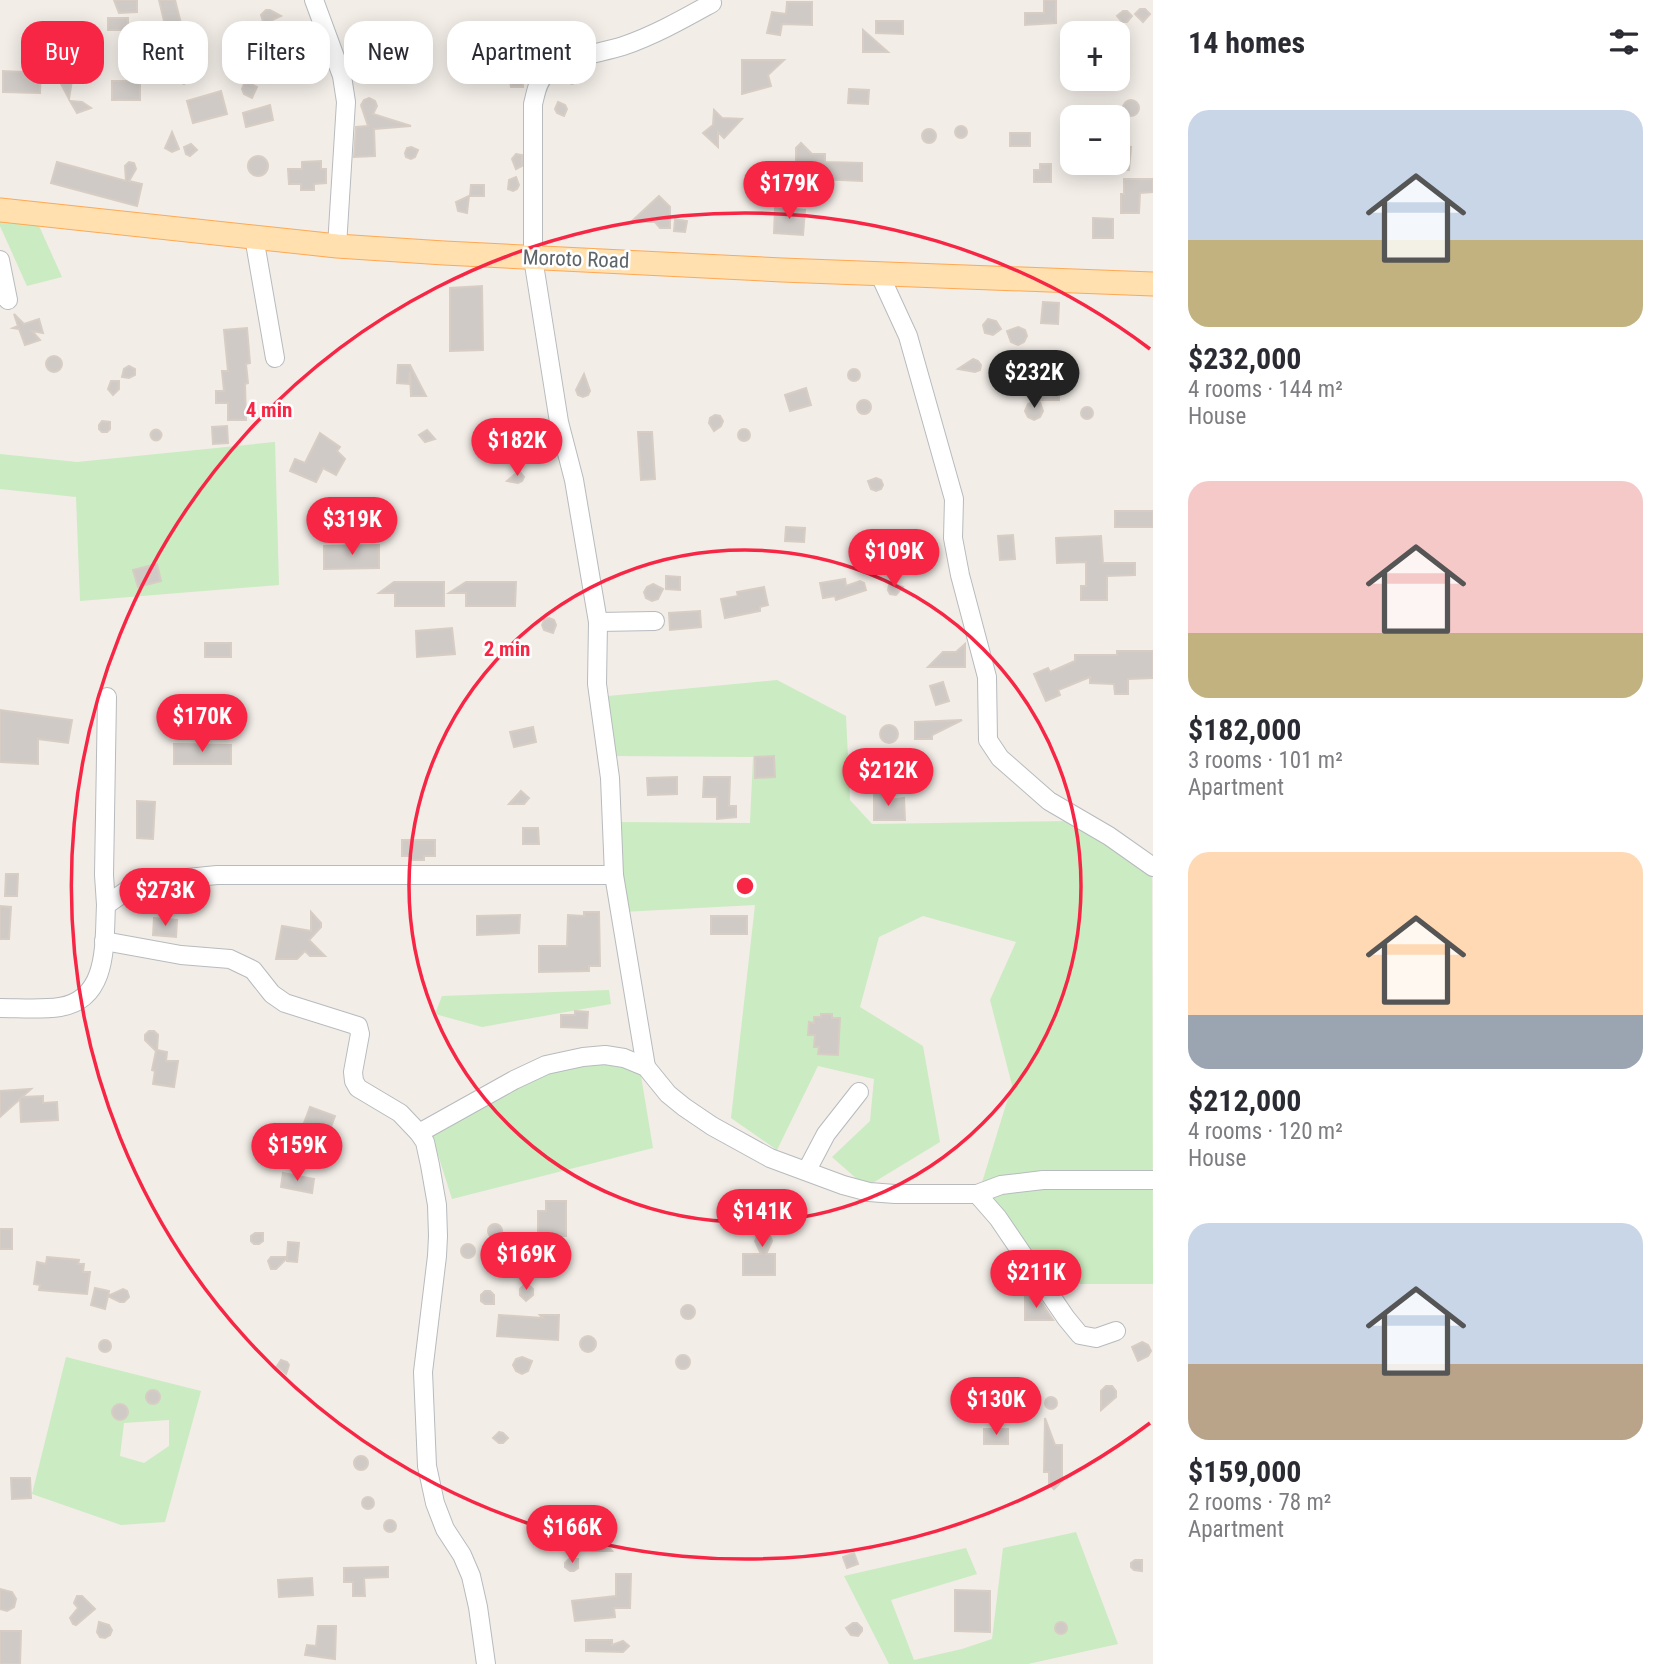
<!DOCTYPE html>
<html lang="en">
<head>
<meta charset="utf-8">
<style>
  :root { --surface:#fff; --page:#f2f2f3; --text:#2b2b33; --muted:#7c7c81; --accent:#f82645 }
  body { margin:0; font-family:"Roboto Condensed",sans-serif; background:var(--page); color:var(--text); height:100vh; display:flex; flex-direction:column; font-size:26px; white-space:nowrap }
  * { box-sizing:border-box; margin:0 }
  p { font-size:23px; color:var(--muted) }
  .icon { flex:none; width:38px; height:38px; fill:none; stroke:currentColor; stroke-width:2; stroke-linecap:round; stroke-linejoin:round }
  .map { position:relative; flex:1; overflow:hidden }
  .panel { display:flex; flex-direction:column; background:var(--surface); width:525px }
  .panel>* { flex:none }
  .hud { position:absolute; left:21px; top:21px; width:665px; height:63px; display:flex; gap:14px }
  .buttons { position:absolute; left:1060px; top:21px; display:grid; gap:14px }
  .buttons a { display:grid; place-items:center; width:70px; height:70px; border-radius:14px; background:var(--surface); box-shadow:0 4px 18px #0003; font-size:35px }
  .price { position:absolute; translate:-50% -60px; padding:0 16px; border-radius:24px; background:var(--accent); color:#fff; font-size:23px; line-height:46px; filter:drop-shadow(0 2px 4px #0008) }
  .price::after { content:''; position:absolute; left:50%; top:42px; width:21px; height:16px; margin-left:-10px; background:inherit; clip-path:polygon(0 0,100% 0,50% 100%) }
  .price.selected { background:#222; color:#fff }
  ul { padding:0; list-style:none }
  li { display:grid; align-content:center; gap:14px; height:371px; padding:0 35px }
  li span { display:grid; place-items:center; height:217px; border-radius:21px; color:#555 }
  li>.icon { margin-inline-start:auto }
  span .icon { width:126px; height:126px; fill:#fffc; stroke-width:1 }
  li b { font-size:30px }
  h2 { display:flex; justify-content:space-between; align-items:center; height:84px; padding:0 35px; font-size:30px }
  .chip { padding:0 24px; border-radius:21px; background:var(--surface); box-shadow:0 4px 18px #0003; font-size:24px; line-height:63px }
  .chip.selected { background:var(--accent); color:#fff }
  main { display:flex; flex:1; min-height:0 }
  .map>svg:first-child { display:block }
  .green { fill:#cbebc2; fill-rule:evenodd }
  .building { fill:#cfcac6; stroke:#d7cdc4; stroke-width:2 }
  .lines { fill:none; stroke-linecap:round; stroke-linejoin:round }
  .minor-casing { stroke:#b7bbbe; stroke-width:20 }
  .major-casing { stroke:#fea854; stroke-width:25 }
  .minor { stroke:#fff; stroke-width:18 }
  .major { stroke:#ffe0ae; stroke-width:23 }
  .ring { fill:none; stroke:#f82645; stroke-width:3.5 }
  .labels { text-anchor:middle; stroke-width:5; stroke-linejoin:round; paint-order:stroke }
  .street-label { font-size:21px; fill:#5e6568; stroke:#fff }
  .centre { fill:#f82645; stroke:#fff; stroke-width:3.5 }
  .ring-label { font-size:21px; text-anchor:middle; font-weight:bold; fill:#f82645; stroke:#fff; stroke-width:5; stroke-linejoin:round; paint-order:stroke }
</style>
</head>
<body>
<main>
<div class="map">
<svg width="1153" height="1664" viewBox="0 0 1153 1664">
  <rect width="100%" height="100%" fill="#f2ede7"/>
  <!-- green -->
  <g class="green">
    <path d="M0 217H35L62 277 27 286 0 226Z"/>
    <path d="M275 442 279 585 80 601 76 497 0 489V454L77 462Z"/>
    <path d="M777 680 846 716 850 800 872 824 1074 821 1152 865 1153 1284H1048L980 1189 1012 1085 990 1000 1016 942 923 916 879 937 860 1007 923 1046 940 1142 866 1187 832 1157 870 1121 874 1079 818 1066 777 1150 731 1118 755 905 622 912 614 822 750 823 753 757 612 756 608 696Z"/>
    <path d="M609 990 611 1004 482 1027 435 1014 442 996Z"/>
    <path d="M566 1059 640 1070 653 1148 452 1199 432 1136Z"/>
    <path d="M66 1357 201 1391 165 1522 121 1525 32 1494ZM169 1420V1446L144 1463 120 1456 124 1423Z"/>
    <path d="M1076 1532 1118 1644 1028 1664H889L844 1576 966 1548 977 1574 891 1600 914 1660 962 1649 992 1639 1003 1548Z"/>
  </g>
  <!-- building -->
  <g class="building">
    <path d="M114 0H137V12L119 13Z"/>
    <path d="M159 0H175L184 35 163 41 160 30 166 29Z"/>
    <path d="M1044 0H1056V23L1025 25V13H1044Z"/>
    <path d="M787 2H812V25L782 24 780 35 767 33 772 12 786 14Z"/>
    <path d="M1140 9H1145L1150 14 1143 22 1135 14Z"/>
    <path d="M266 10H270L281 16 266 23 263 21 261 15Z"/>
    <path d="M1123 11H1127L1132 16 1127 22H1122L1117 16Z"/>
    <rect x="108" y="18" width="20" height="12"/>
    <path d="M876 21H903V34L876 33Z"/>
    <circle cx="391" cy="30" r="5.5"/>
    <path d="M863 30 888 52H863Z"/>
    <rect x="412" y="45" width="11" height="16"/>
    <circle cx="244" cy="56" r="6"/>
    <path d="M529 52 530 75 528 80H523V87H511L510 81H502L501 77H483V62L501 61 500 53Z"/>
    <path d="M372 53 381 58 388 55 392 57V65L387 67 379 64 371 67 367 64 365 60 367 55Z"/>
    <path d="M297 60 301 76 272 83 268 67Z"/>
    <path d="M742 60H784L768 75 771 86 742 94Z"/>
    <path d="M25 61 41 62 40 93 3 92V71L24 72Z"/>
    <path d="M181 68 186 70 188 75 184 84 176 80 174 74 176 69Z"/>
    <path d="M61 72 73 74 69 99 59 80Z"/>
    <path d="M572 72 576 74 579 81 572 84 568 82 565 75Z"/>
    <rect x="112" y="81" width="28" height="19"/>
    <path d="M249 83 257 87 252 98 244 94 242 89 244 84Z"/>
    <path d="M849 89 869 90 868 104 848 103Z"/>
    <path d="M221 91 227 114 193 123 187 101Z"/>
    <path d="M369 98 375 101 377 106 373 114 411 126 374 129 375 156 354 157 356 127 368 126 361 105 364 100Z"/>
    <circle cx="1131" cy="108" r="8"/>
    <path d="M70 101 82 102 91 108 77 113Z"/>
    <path d="M558 102 565 105 567 109 564 116 557 113 555 109Z"/>
    <path d="M270 105 273 120 246 127 243 113Z"/>
    <path d="M714 110 722 118 742 119 724 138 718 132V147L703 133 713 125Z"/>
    <circle cx="961" cy="132" r="6"/>
    <circle cx="929" cy="136" r="7"/>
    <path d="M172 132 179 149 172 152 165 148Z"/>
    <rect x="1010" y="133" width="20" height="13"/>
    <path d="M801 143 812 154H825V162L862 163V181L796 178V148Z"/>
    <path d="M191 144 197 150 190 156 186 154 184 147Z"/>
    <path d="M1118 146 1131 147 1129 170H1118Z"/>
    <path d="M411 147 418 150 415 157 411 159 406 157 405 153 407 148Z"/>
    <path d="M516 154 522 155V166L516 169 512 159Z"/>
    <circle cx="258" cy="166" r="10"/>
    <path d="M321 161V169H326V183L314 184V190H301V184H289L288 169H302V162Z"/>
    <path d="M57 162 126 181 125 166 129 162 134 163 136 169 129 181 142 184 137 206 51 183Z"/>
    <path d="M1040 164H1051V182H1034V170H1040Z"/>
    <path d="M516 177 519 185 517 189 513 191 508 189 509 180Z"/>
    <path d="M1124 179H1153V192L1140 193 1139 213H1121V194H1124Z"/>
    <path d="M471 185H484V196H470Z"/>
    <path d="M469 196 467 213 458 211 456 202Z"/>
    <path d="M659 196 670 207V228H660L655 222H631Z"/>
    <path d="M775 208 805 210 803 235 774 233Z"/>
    <path d="M1093 218 1113 219V238H1093Z"/>
    <path d="M675 219 687 221 685 232 674 231Z"/>
    <path d="M482 286 483 350 450 351V288Z"/>
    <path d="M1043 302 1059 303 1058 324 1041 323Z"/>
    <path d="M14 314 24 324 39 319 43 333 32 331 40 340 25 345 19 329 13 328 18 326Z"/>
    <path d="M988 319 996 321 1001 329 993 335 985 333 983 325Z"/>
    <path d="M1018 327 1025 330 1027 336 1024 342 1018 345 1011 342 1007 331Z"/>
    <path d="M247 328 250 363 246 364 248 383 245 384 246 420H228V403H216V391H224L222 371H228L224 330Z"/>
    <circle cx="54" cy="364" r="8"/>
    <path d="M973 359 978 361 981 365 980 370 975 372 958 369Z"/>
    <circle cx="1012" cy="373" r="9"/>
    <path d="M398 365H410L426 396H411L410 372 409 384 397 383Z"/>
    <path d="M129 366 135 369V375L129 378 122 377 124 369Z"/>
    <circle cx="854" cy="375" r="6"/>
    <path d="M584 374 590 391 588 395 583 397 578 395 576 390Z"/>
    <path d="M111 381H119V389L113 395 108 389Z"/>
    <rect x="1033" y="383" width="26" height="17"/>
    <path d="M806 388 811 405 790 411 785 395Z"/>
    <circle cx="864" cy="407" r="7"/>
    <path d="M1039 400 1043 411 1040 417 1034 420 1028 417 1025 411 1028 404Z"/>
    <circle cx="1087" cy="413" r="6"/>
    <path d="M715 415 720 416 723 421 721 426 714 431 709 423 710 418Z"/>
    <path d="M102 421 110 422V429L107 432H102L99 429V425Z"/>
    <path d="M227 426 228 443 213 444 212 427Z"/>
    <circle cx="744" cy="435" r="6"/>
    <circle cx="156" cy="435" r="5.5"/>
    <path d="M427 430 435 439 425 442 419 435Z"/>
    <path d="M638 432H652L655 479 641 480Z"/>
    <path d="M320 433 340 447 337 451 345 459 336 475 323 468 316 482 290 471 295 459 305 463Z"/>
    <path d="M519 471 524 477 522 481 518 483 507 481Z"/>
    <path d="M876 478 881 480 883 485 881 489 876 491 871 489 868 481Z"/>
    <rect x="1115" y="511" width="38" height="16"/>
    <path d="M786 527 805 528 804 542 785 541Z"/>
    <path d="M1013 535 1015 559 1000 560 998 536Z"/>
    <path d="M1101 536 1103 563H1135V575L1107 576V600H1081V586H1086V562L1057 563 1056 538Z"/>
    <path d="M379 545V568L324 569V546Z"/>
    <path d="M157 564 161 581 138 587 133 570Z"/>
    <path d="M666 576 680 577V590L666 589Z"/>
    <path d="M845 579 846 586 860 581 864 583 866 590 836 600 835 596 823 598 820 583Z"/>
    <path d="M394 582H444V606H395V593H379Z"/>
    <path d="M466 582H516L515 606H466V593H449Z"/>
    <path d="M892 583 903 587 896 595 890 594 888 590 889 585Z"/>
    <path d="M653 584 663 589 658 599 652 601 646 598 644 592 647 587Z"/>
    <path d="M764 587 768 605 760 607V611L725 618 721 599 738 596 737 592Z"/>
    <path d="M700 611 701 627 670 630 669 613Z"/>
    <path d="M549 618 554 620 556 625 553 633 544 630 542 625 544 620Z"/>
    <path d="M452 628 455 654 417 657 416 631Z"/>
    <rect x="205" y="643" width="26" height="14"/>
    <path d="M965 644V667H928L943 652H956Z"/>
    <path d="M1117 651H1153V678L1128 679V694H1115L1114 684 1090 683V677L1058 690 1060 695 1046 701 1034 674 1048 668 1050 672 1075 661V655H1117Z"/>
    <path d="M943 682 949 701 936 705 930 686Z"/>
    <path d="M0 710 72 720 68 743 38 739V764L0 762Z"/>
    <path d="M168 712 172 713 183 723H168L162 718Z"/>
    <path d="M962 720 932 735V739H915V722Z"/>
    <circle cx="889" cy="734" r="9"/>
    <path d="M533 727 536 742 514 747 510 732Z"/>
    <path d="M174 744 231 745V764H174Z"/>
    <path d="M774 756 775 777 755 778V757Z"/>
    <path d="M677 777V794L648 795 647 778Z"/>
    <path d="M704 777H730L729 806H736V817L717 819V797H703Z"/>
    <path d="M521 791 529 798 524 804H509Z"/>
    <path d="M874 793H889V800L904 798 905 820H874Z"/>
    <path d="M137 801 155 802 153 839 137 838Z"/>
    <path d="M523 828H538L539 844H523Z"/>
    <path d="M402 840H435V856H424V860H411V856H402Z"/>
    <path d="M6 874H18L17 896H5Z"/>
    <path d="M0 906 11 907 9 939H0Z"/>
    <path d="M311 912 321 923V927L309 940 325 956H310L305 951 297 959H276L282 926 311 931Z"/>
    <path d="M584 912H599L600 966H589V971L539 972V946H567L568 915 584 916Z"/>
    <path d="M520 915 519 933 477 935V916Z"/>
    <rect x="711" y="916" width="36" height="18"/>
    <path d="M154 918 177 920 176 937 153 935Z"/>
    <path d="M575 1011 588 1012 587 1028 561 1027V1015H575Z"/>
    <path d="M821 1014H832V1018H840L838 1055 818 1054 819 1047H814L815 1035H808L809 1022 814 1023V1017H821Z"/>
    <path d="M149 1031H154L158 1035 157 1050 167 1052 166 1061H178L174 1087 153 1084 155 1071 152 1070 156 1051 145 1040V1035Z"/>
    <path d="M31 1089 22 1097 43 1096V1103L57 1102 58 1120 21 1122 20 1099 0 1117V1091Z"/>
    <path d="M310 1107 335 1116 328 1135V1142L325 1146H320L317 1142V1127L304 1123Z"/>
    <circle cx="272" cy="1138" r="7"/>
    <path d="M283 1173 314 1179 312 1193 281 1187Z"/>
    <path d="M546 1201H566V1236H538V1211H546Z"/>
    <path d="M754 1214H777L776 1227 766 1226 772 1241 766 1254H775V1275H743V1254H761L755 1241 762 1226H754Z"/>
    <circle cx="495" cy="1231" r="7"/>
    <rect x="0" y="1229" width="12" height="20"/>
    <path d="M255 1233H263V1241L259 1244H254L251 1241V1236Z"/>
    <path d="M288 1242 299 1243 297 1262 287 1261V1258L276 1269H271L268 1261 271 1257H287Z"/>
    <circle cx="468" cy="1251" r="7"/>
    <path d="M514 1247 529 1248V1265H514Z"/>
    <path d="M47 1257 79 1260 78 1264H84L83 1272H90L87 1294 39 1290 40 1285 34 1284 37 1262 46 1264Z"/>
    <path d="M526 1283 533 1289V1295L526 1301 520 1295V1289Z"/>
    <path d="M95 1288 109 1291 108 1296 123 1289 127 1291 129 1297 124 1302H120L108 1296 105 1309 91 1305Z"/>
    <path d="M485 1291H490L494 1295V1304H485L481 1301V1295Z"/>
    <path d="M1025 1297H1038L1053 1320H1025Z"/>
    <circle cx="688" cy="1312" r="7"/>
    <path d="M499 1315 543 1318 540 1315H559L558 1340 497 1336Z"/>
    <circle cx="588" cy="1344" r="8"/>
    <circle cx="105" cy="1346" r="6"/>
    <path d="M1142 1342 1148 1345 1151 1351 1148 1356 1138 1361 1132 1347Z"/>
    <circle cx="683" cy="1362" r="7"/>
    <path d="M522 1357 532 1361 528 1371 522 1374 516 1371 513 1365 516 1359Z"/>
    <path d="M281 1360 287 1362 289 1365 286 1374 277 1366Z"/>
    <path d="M966 1384H972L976 1389V1404L983 1407 985 1412 982 1420 973 1417 971 1412 974 1406 962 1394V1388Z"/>
    <path d="M1106 1386H1112L1116 1391V1397L1101 1410V1391Z"/>
    <circle cx="153" cy="1397" r="7"/>
    <circle cx="1051" cy="1403" r="6"/>
    <circle cx="120" cy="1412" r="8"/>
    <path d="M1045 1418 1055 1445H1062V1481L1054 1489 1049 1484V1472H1044Z"/>
    <rect x="984" y="1429" width="24" height="15"/>
    <path d="M499 1432 503 1433 508 1438 503 1443H499L493 1438Z"/>
    <circle cx="361" cy="1463" r="7"/>
    <path d="M11 1478H30L31 1498 12 1499Z"/>
    <circle cx="368" cy="1503" r="6"/>
    <circle cx="390" cy="1526" r="6"/>
    <path d="M576 1531 582 1532 588 1538H602L612 1551H581L572 1540 573 1534Z"/>
    <path d="M854 1553 858 1564 847 1568 843 1557Z"/>
    <path d="M569 1559H578V1568L574 1571H570L565 1567V1563Z"/>
    <path d="M1135 1560H1142V1571L1134 1570 1131 1567V1563Z"/>
    <path d="M388 1567V1577L364 1578 365 1596H353V1582H344V1568Z"/>
    <path d="M616 1574H631L630 1608H614L615 1617 575 1621 572 1601 616 1596Z"/>
    <path d="M312 1578 313 1595 279 1597 278 1580Z"/>
    <path d="M0 1589 12 1592 16 1599 14 1607 7 1611 0 1609Z"/>
    <path d="M955 1590 990 1591V1632L955 1631Z"/>
    <path d="M77 1596H82L95 1609 76 1625 73 1624 70 1618 78 1608 74 1603Z"/>
    <circle cx="1061" cy="1628" r="6"/>
    <path d="M99 1622 109 1625 112 1630 110 1635 105 1638 100 1637 97 1632Z"/>
    <path d="M853 1623H857L862 1628V1631L858 1636 851 1635 846 1628Z"/>
    <path d="M318 1626H336L335 1659 305 1655 307 1645 316 1646Z"/>
    <path d="M0 1631H21L20 1664H0Z"/>
    <path d="M586 1640H612V1645L623 1641 629 1646 623 1652 586 1651Z"/>
  </g>
  <g class="lines">
    <!-- minor casing -->
    <g class="minor-casing">
      <g id="minor">
        <path d="M314 0 342 76 346 102 337 246"/>
        <path d="M254 237 275 358"/>
        <path d="M0 260 8 300"/>
        <path d="M879 273 908 336 954 499 953 538 960 575 987 677 988 740 1000 758 1049 801 1109 836 1153 867"/>
        <path d="M598 622 655 621"/>
        <path d="M614 875 646 1067"/>
        <path d="M106 905 104 875 107 697"/>
        <path d="M104 941 181 955 230 959 253 970 272 994 285 1003 358 1026 360 1034 353 1072 354 1081 358 1088 400 1113 419 1133 425 1142 430 1165 437 1205 438 1236 437 1256 423 1372 427 1466 435 1503 445 1529 462 1555 471 1576 478 1607 486 1664"/>
        <path d="M0 1008C19 1008 41 1010 60 1007 109 999 104 943 106 905L132 887 148 882 217 875H614L610 778 597 684 598 622 574 480 559 422 533 258V104C536 93 537 81 546 74 566 56 598 54 623 46 655 35 683 19 712 3"/>
        <path d="M419 1133 514 1080 546 1065 583 1057 605 1055 624 1058 646 1067 668 1094 684 1107 712 1126 770 1158 843 1185 869 1192 895 1194H977L1001 1185 1043 1180H1153"/>
        <path d="M807 1170 826 1134 859 1092"/>
        <path d="M977 1194 998 1218 1066 1318 1080 1335 1096 1338 1116 1331"/>
      </g>
    </g>
    <!-- major casing -->
    <g class="major-casing">
      <path id="major" d="M0 210 337 246 444 253 782 270 1153 284"/>
    </g>
    <!-- minor -->
    <use href="#minor" class="minor"/>
    <!-- major -->
    <use href="#major" class="major"/>
  </g>
  <!-- distance rings -->
  <g class="ring">
    <circle cx="745" cy="886" r="336"/>
    <path d="M1150 1423A673 673 0 1 1 1150 349"/>
  </g>
  <g class="labels">
    <!-- street labels -->
    <g class="street-label">
      <text transform="translate(576 259) rotate(2)" y="7">Moroto Road</text>
    </g>
  </g>
  <circle cx="745" cy="886" r="10" class="centre"/>
  <g class="ring-label">
    <text x="269" y="417">4 min</text>
    <text x="507" y="656">2 min</text>
  </g>
</svg>
<div class="buttons">
<a>+</a>
<a>−</a>
</div>
<b class="price" style="left:789px;top:221px">$179K</b>
<b class="price selected" style="left:1034px;top:410px">$232K</b>
<b class="price" style="left:517px;top:478px">$182K</b>
<b class="price" style="left:352px;top:557px">$319K</b>
<b class="price" style="left:894px;top:589px">$109K</b>
<b class="price" style="left:202px;top:754px">$170K</b>
<b class="price" style="left:888px;top:808px">$212K</b>
<b class="price" style="left:165px;top:928px">$273K</b>
<b class="price" style="left:297px;top:1183px">$159K</b>
<b class="price" style="left:762px;top:1249px">$141K</b>
<b class="price" style="left:526px;top:1292px">$169K</b>
<b class="price" style="left:1036px;top:1310px">$211K</b>
<b class="price" style="left:996px;top:1437px">$130K</b>
<b class="price" style="left:572px;top:1565px">$166K</b>
<div class="hud">
<a class="chip selected">Buy</a>
<a class="chip">Rent</a>
<a class="chip">Filters</a>
<a class="chip">New</a>
<a class="chip">Apartment</a>
</div>
</div>
<section class="panel">
<h2>14 homes<svg class="icon" aria-label="filters" viewBox="0 0 24 24"><path d="M4 7h16M4 17h16"/><circle cx="9" cy="7" r="2"/><circle cx="15" cy="17" r="2"/></svg></h2>
<ul>
<li><span style="background:linear-gradient(#c9d6e8 60%,#c2b280 0)"><svg class="icon" aria-label="home" viewBox="0 0 24 24"><path d="M3 11l9-7 9 7M6 9v11h12V9"/></svg></span><div><b>$232,000</b><p>4 rooms · 144 m²</p><p>House</p></div></li>
<li><span style="background:linear-gradient(#f6c9c9 70%,#c2b280 0)"><svg class="icon" aria-label="home" viewBox="0 0 24 24"><path d="M3 11l9-7 9 7M6 9v11h12V9"/></svg></span><div><b>$182,000</b><p>3 rooms · 101 m²</p><p>Apartment</p></div></li>
<li><span style="background:linear-gradient(#ffd9b3 75%,#9aa5b1 0)"><svg class="icon" aria-label="home" viewBox="0 0 24 24"><path d="M3 11l9-7 9 7M6 9v11h12V9"/></svg></span><div><b>$212,000</b><p>4 rooms · 120 m²</p><p>House</p></div></li>
<li><span style="background:linear-gradient(#c9d6e8 65%,#b9a48a 0)"><svg class="icon" aria-label="home" viewBox="0 0 24 24"><path d="M3 11l9-7 9 7M6 9v11h12V9"/></svg></span><div><b>$159,000</b><p>2 rooms · 78 m²</p><p>Apartment</p></div></li>
</ul>
</section>
</main>
</body>
</html>
